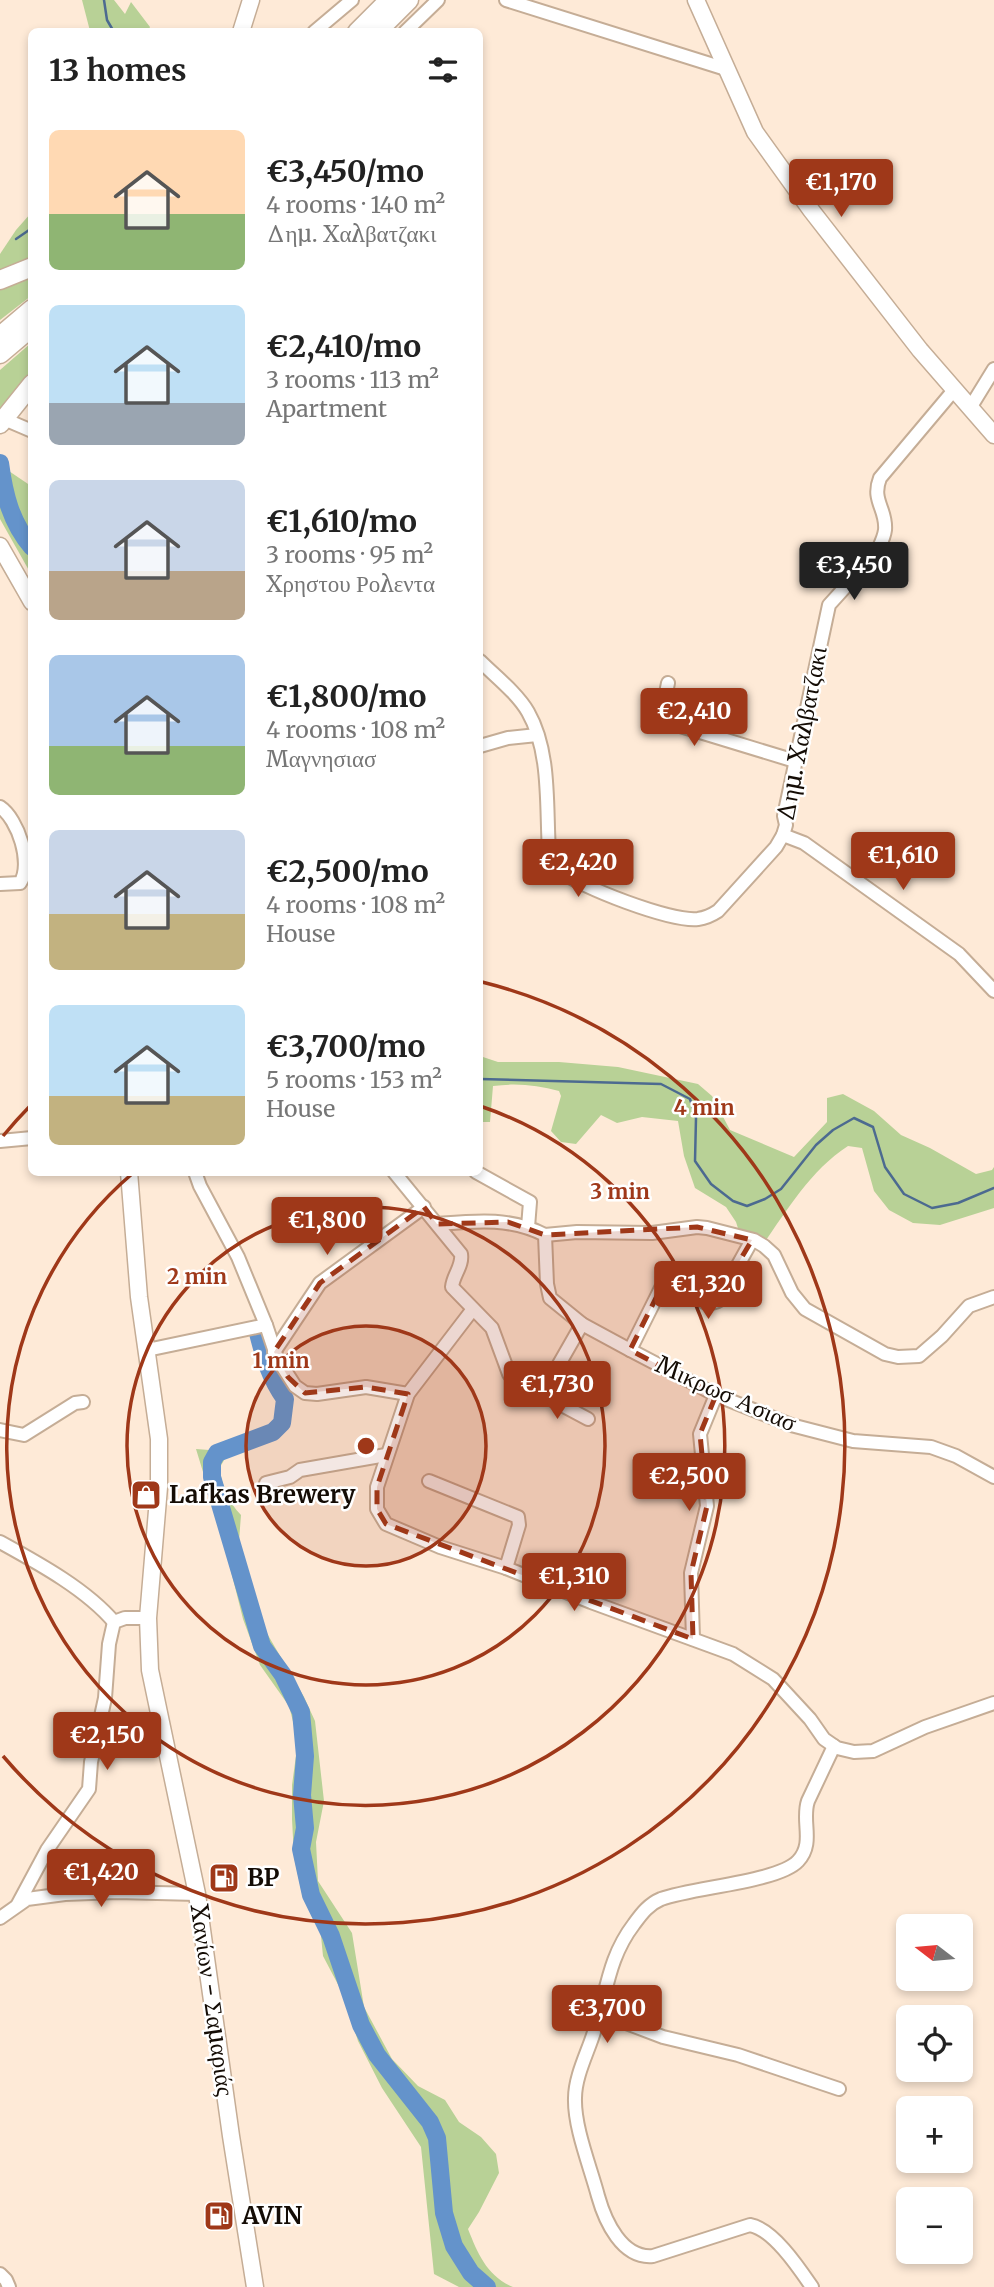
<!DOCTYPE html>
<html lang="en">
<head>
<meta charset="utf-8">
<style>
  :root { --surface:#fff; --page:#f6f6f6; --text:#222; --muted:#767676; --accent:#9f3819 }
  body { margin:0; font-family:Merriweather,serif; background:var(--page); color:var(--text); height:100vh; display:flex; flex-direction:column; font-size:26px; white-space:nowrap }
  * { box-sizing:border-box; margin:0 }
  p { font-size:23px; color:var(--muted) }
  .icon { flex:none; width:38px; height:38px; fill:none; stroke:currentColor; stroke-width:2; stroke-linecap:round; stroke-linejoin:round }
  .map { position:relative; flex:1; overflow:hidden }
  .side { position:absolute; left:28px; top:28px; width:455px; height:1148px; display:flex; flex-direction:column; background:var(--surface); border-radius:10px; box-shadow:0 4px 10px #0003 }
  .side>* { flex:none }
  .needle { width:46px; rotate:286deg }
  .controls { position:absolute; left:896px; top:1914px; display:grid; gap:14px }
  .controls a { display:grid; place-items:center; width:77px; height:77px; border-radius:10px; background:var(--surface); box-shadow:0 4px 10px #0003; font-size:35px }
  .price { position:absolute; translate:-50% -60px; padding:0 16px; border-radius:7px; background:var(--accent); color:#fff; font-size:23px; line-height:46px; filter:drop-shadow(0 2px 4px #0008) }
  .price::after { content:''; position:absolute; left:50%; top:42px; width:21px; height:16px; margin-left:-10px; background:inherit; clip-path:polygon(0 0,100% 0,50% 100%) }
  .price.selected { background:#222; color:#fff }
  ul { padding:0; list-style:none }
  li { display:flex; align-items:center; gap:21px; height:175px; padding:0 21px }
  li span { display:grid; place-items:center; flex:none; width:196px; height:140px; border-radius:10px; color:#555 }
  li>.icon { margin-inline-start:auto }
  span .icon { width:84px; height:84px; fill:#fffc; stroke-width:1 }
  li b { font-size:30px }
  h2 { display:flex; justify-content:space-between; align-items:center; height:84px; padding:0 21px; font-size:30px }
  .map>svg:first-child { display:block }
  .green { fill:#b8d196 }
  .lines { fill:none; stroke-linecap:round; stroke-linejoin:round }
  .stream { stroke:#4c6a90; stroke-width:2.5 }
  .river { stroke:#6493cb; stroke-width:18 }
  .minor-casing { stroke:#c5ad96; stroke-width:16 }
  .major-casing { stroke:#c5ad96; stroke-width:19 }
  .highway-casing { stroke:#c5ad96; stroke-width:21 }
  .minor { stroke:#fff; stroke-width:12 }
  .major { stroke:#fff; stroke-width:16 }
  .highway { stroke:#fff; stroke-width:18 }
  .marked { fill:#9f3819; fill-opacity:0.2; stroke:#9f3819; stroke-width:5; stroke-dasharray:14 9; stroke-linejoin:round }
  .ring { fill:none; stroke:#9f3819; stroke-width:3.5 }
  .labels { text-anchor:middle; stroke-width:5; stroke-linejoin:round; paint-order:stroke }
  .street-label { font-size:24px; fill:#140c05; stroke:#fff }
  .poi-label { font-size:24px; font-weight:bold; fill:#140c05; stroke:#fff; text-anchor:start }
  .centre { fill:#9f3819; stroke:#fff; stroke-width:3.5 }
  .ring-label { font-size:21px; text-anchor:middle; font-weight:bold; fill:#9f3819; stroke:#fff; stroke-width:5; stroke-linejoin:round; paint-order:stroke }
</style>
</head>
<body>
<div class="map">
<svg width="994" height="2287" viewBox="0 0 994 2287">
  <rect width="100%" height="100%" fill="#feead7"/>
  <!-- green -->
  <g class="green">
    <path d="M82 0H114L125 14 131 2 150 27 148 31H90Z"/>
    <path d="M31 213V262L0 274V254L16 230Z"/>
    <path d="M31 272V296L0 320V286Z"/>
    <path d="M31 343V374L0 415V370Z"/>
    <path d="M0 465 31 486V574L0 519Z"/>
    <path d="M480 1056 498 1062H559L618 1067 698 1084 712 1096 730 1130 794 1157 827 1122V1098L843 1094 874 1111 901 1135 930 1148 976 1174 992 1170 994 1167V1208L940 1225 913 1223 889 1210 874 1191 862 1148 848 1146C809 1171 785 1214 759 1250L743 1244 736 1222 726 1207 695 1188 684 1156 678 1121 642 1117 617 1123 601 1115 576 1144 561 1142 551 1131 561 1096 559 1091C537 1085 516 1083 493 1086L490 1122H480Z"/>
    <path d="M248 1439 247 1447 227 1455 219 1469C223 1486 228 1502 241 1515L239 1541 265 1630 304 1697 315 1721 324 1801 316 1842 318 1881 352 1933 364 2007 392 2059 418 2086 445 2100 459 2122 481 2137 496 2154 499 2173 479 2212 468 2229C478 2254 487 2276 513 2287H459L434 2274 421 2147 382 2088 358 2041 343 1994 323 1956 320 1926 303 1898 294 1857 292 1819V1785L298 1741 289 1706 260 1665 243 1619 221 1531 196 1449 209 1450Z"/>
  </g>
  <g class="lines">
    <!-- stream -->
    <g class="stream">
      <path d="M104 0 107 20 114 32"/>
      <path d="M16 239 32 228"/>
      <path d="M480 1079 661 1084 690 1099 696 1118 695 1161 711 1184 733 1201 747 1206 765 1199 781 1189 816 1145 833 1130 854 1118 873 1127 885 1167 904 1194 932 1208 958 1203 994 1188"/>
    </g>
    <!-- river -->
    <g class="river">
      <path d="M0 463C4 494 11 523 32 547"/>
      <path d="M258 1333C264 1357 270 1378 285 1399L282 1423 273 1432 217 1453 212 1462V1477L262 1646 283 1675 301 1712 305 1756 302 1795 305 1828 301 1849 311 1895 331 1936 361 2025 377 2055 430 2122 437 2138 444 2213 454 2246 471 2273 487 2287"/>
    </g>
    <!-- minor casing -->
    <g class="minor-casing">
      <g id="minor">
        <path d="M506 0 726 69"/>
        <path d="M314 32 352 0"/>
        <path d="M405 32 438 0"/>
        <path d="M970 408 994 369"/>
        <path d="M4 419 32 431"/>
        <path d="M480 661C495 676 517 693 528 712 551 752 546 807 549 851 551 859 552 864 559 870 580 887 671 922 698 919 705 918 712 915 718 911L776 847 783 835 786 825 784 816 829 605 877 552C880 545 884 538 885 530 887 509 871 501 880 478L954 390"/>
        <path d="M668 683 662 713 664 721 795 761"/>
        <path d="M480 746 508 738 537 735"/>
        <path d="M0 807C18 819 33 864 20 883L0 884"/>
        <path d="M783 835 804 843 959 954 994 991"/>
        <path d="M0 1141 32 1138"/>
        <path d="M195 1172 200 1186 238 1257 266 1325 277 1358 295 1386 305 1393 317 1394 366 1387 408 1394"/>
        <path d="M394 1172 461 1254C463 1266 453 1275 452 1287L492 1328 509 1374 515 1380 588 1419"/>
        <path d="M476 1172 530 1202 528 1227"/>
        <path d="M437 1224C475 1221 510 1217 545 1235L547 1284 550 1298 582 1324 630 1350 716 1395 791 1425 853 1441 931 1447 956 1456 994 1477"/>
        <path d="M545 1235 577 1232 652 1233 697 1227 707 1228 754 1240 764 1246 774 1255 792 1293 805 1309 885 1354 898 1357 919 1356 942 1336 969 1306 994 1297"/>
        <path d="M473 1309 408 1394 377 1487V1509L386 1524 440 1547 506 1568 591 1602 733 1654 773 1679 810 1719 824 1739 837 1748 854 1752 873 1751 925 1727 994 1703"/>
        <path d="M147 1350 266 1325"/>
        <path d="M630 1350 661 1288 671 1285 708 1304 718 1301 752 1240"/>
        <path d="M274 1352 320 1283 424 1207"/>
        <path d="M542 1394 582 1324"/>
        <path d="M0 1430 24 1435 75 1403 83 1402"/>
        <path d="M429 1481 518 1517 519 1525 506 1568"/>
        <path d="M266 1483 290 1477 300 1470 386 1455"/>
        <path d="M0 1542C38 1563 86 1589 114 1622"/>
        <path d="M693 1639 691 1573 707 1506 700 1434 716 1395"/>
        <path d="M18 1904 47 1850 89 1789 91 1762 105 1698 109 1644 114 1622 125 1618H148"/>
        <path d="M0 1918 27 1899 65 1894 117 1892 197 1894"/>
        <path d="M600 2013 663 2037 738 2055 839 2089"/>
        <path d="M0 2274 6 2280 9 2287"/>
        <path d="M812 2287C799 2268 773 2229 750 2225L653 2256C622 2259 605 2221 598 2196 590 2166 574 2127 575 2098 575 2076 588 2052 594 2032 607 1992 608 1958 634 1924 642 1913 649 1904 661 1899 694 1887 778 1882 798 1861 815 1843 801 1821 808 1801L834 1746"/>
      </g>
    </g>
    <!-- major casing -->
    <g class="major-casing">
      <g id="major">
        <path d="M696 0 755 132 811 210 920 350 994 435"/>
        <path d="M241 32 251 0"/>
        <path d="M0 546 32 602"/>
        <path d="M129 1172 139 1297 159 1439V1487L148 1618 150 1670 197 1894 231 2136 255 2287"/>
      </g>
    </g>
    <!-- highway casing -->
    <g class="highway-casing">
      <g id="highway">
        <path d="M357 32 389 0"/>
        <path d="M377 32 409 0"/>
        <path d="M0 280 32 267"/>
        <path d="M0 336 32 309"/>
        <path d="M0 354 32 327"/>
        <path d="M0 424 32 384"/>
      </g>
    </g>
    <!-- minor -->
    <use href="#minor" class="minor"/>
    <!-- major -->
    <use href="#major" class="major"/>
    <!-- highway -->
    <use href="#highway" class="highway"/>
  </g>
  <!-- marked area -->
  <path class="marked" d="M424 1207 437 1224 508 1222 545 1235 697 1227 752 1240 714 1304 664 1282 630 1350 716 1395 700 1434 707 1506 691 1573 693 1639 386 1524 377 1509V1487L408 1394 366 1387 305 1393 288 1377 274 1352 320 1283Z"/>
  <!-- distance rings -->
  <circle cx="366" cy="1446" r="120" fill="#9f3819" fill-opacity=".12"/>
  <g class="ring">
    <circle cx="366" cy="1446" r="120"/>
    <circle cx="366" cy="1446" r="239"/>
    <path d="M480 1106A359 359 0 1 1 133 1173"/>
    <path d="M3 1136A478 478 0 0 1 31 1105M482 982A478 478 0 1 1 3 1756"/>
  </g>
  <!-- icons -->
  <defs>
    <g id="shop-square" transform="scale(1.575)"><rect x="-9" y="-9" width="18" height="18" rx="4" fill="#9f3819" stroke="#fff"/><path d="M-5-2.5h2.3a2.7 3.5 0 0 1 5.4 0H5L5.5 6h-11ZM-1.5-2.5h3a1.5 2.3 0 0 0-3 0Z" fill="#fff"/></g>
    <g id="fuel-square" transform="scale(1.575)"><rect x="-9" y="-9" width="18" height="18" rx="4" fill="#9f3819" stroke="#fff"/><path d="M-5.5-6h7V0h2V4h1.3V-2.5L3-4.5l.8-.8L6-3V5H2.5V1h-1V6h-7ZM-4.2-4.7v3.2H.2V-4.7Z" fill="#fff"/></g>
  </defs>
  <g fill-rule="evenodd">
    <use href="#shop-square" x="146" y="1495"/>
    <use href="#fuel-square" x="224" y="1878"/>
    <use href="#fuel-square" x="219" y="2216"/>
  </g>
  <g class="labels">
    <!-- street labels -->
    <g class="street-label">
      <text transform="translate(802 734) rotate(-79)" y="8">Δημ. Χαλβατζακι</text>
      <text transform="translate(726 1394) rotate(24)" y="8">Μικρωσ Ασιασ</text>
      <text transform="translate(212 2000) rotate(82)" y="8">Χανίων - Σαμαριάς</text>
    </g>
    <!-- poi labels -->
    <g class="poi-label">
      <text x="169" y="1503">Lafkas Brewery</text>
      <text x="247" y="1886">BP</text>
      <text x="242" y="2224">AVIN</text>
    </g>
  </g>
  <circle cx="366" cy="1446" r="10" class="centre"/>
  <g class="ring-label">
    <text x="704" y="1115">4 min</text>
    <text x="620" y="1199">3 min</text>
    <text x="197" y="1284">2 min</text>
    <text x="281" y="1368">1 min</text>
  </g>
</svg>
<div class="controls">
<a><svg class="needle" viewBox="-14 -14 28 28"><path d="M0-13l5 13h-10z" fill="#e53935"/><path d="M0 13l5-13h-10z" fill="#767676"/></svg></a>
<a><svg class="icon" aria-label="locate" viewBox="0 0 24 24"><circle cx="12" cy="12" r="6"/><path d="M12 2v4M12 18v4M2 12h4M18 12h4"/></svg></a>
<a>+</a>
<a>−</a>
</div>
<b class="price" style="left:841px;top:219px">€1,170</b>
<b class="price selected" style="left:854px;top:602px">€3,450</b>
<b class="price" style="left:694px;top:748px">€2,410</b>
<b class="price" style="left:903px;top:892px">€1,610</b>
<b class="price" style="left:578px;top:899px">€2,420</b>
<b class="price" style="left:327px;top:1257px">€1,800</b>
<b class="price" style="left:708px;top:1321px">€1,320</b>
<b class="price" style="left:557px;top:1421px">€1,730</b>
<b class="price" style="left:689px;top:1513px">€2,500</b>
<b class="price" style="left:574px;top:1613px">€1,310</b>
<b class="price" style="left:107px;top:1772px">€2,150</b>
<b class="price" style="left:101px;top:1909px">€1,420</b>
<b class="price" style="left:607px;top:2045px">€3,700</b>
<section class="side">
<h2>13 homes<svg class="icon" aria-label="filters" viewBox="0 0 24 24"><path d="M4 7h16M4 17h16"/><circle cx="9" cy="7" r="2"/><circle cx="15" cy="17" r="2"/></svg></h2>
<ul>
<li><span style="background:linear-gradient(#ffd9b3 60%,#8fb573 0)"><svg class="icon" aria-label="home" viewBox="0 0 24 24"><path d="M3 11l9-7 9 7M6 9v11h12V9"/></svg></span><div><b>€3,450/mo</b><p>4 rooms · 140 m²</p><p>Δημ. Χαλβατζακι</p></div></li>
<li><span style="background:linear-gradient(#bfe0f5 70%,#9aa5b1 0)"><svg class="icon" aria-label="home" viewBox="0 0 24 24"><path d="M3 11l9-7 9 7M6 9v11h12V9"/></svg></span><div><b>€2,410/mo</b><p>3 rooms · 113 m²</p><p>Apartment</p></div></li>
<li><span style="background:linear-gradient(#c9d6e8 65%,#b9a48a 0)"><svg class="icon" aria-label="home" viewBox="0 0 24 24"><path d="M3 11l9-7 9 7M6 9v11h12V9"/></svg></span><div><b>€1,610/mo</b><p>3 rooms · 95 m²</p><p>Χρηστου Ρολεντα</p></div></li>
<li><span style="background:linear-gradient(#a9c7e8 65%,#8fb573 0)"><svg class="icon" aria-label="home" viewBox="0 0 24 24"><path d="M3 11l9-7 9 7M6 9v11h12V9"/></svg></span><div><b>€1,800/mo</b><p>4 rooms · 108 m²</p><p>Μαγνησιασ</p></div></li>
<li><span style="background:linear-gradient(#c9d6e8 60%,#c2b280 0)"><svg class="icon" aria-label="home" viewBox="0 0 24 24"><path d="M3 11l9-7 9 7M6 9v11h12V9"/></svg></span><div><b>€2,500/mo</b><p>4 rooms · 108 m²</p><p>House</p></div></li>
<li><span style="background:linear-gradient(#bfe0f5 65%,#c2b280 0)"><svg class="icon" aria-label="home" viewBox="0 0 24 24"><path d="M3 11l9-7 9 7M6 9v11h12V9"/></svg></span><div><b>€3,700/mo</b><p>5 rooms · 153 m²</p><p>House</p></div></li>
</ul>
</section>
</div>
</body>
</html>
